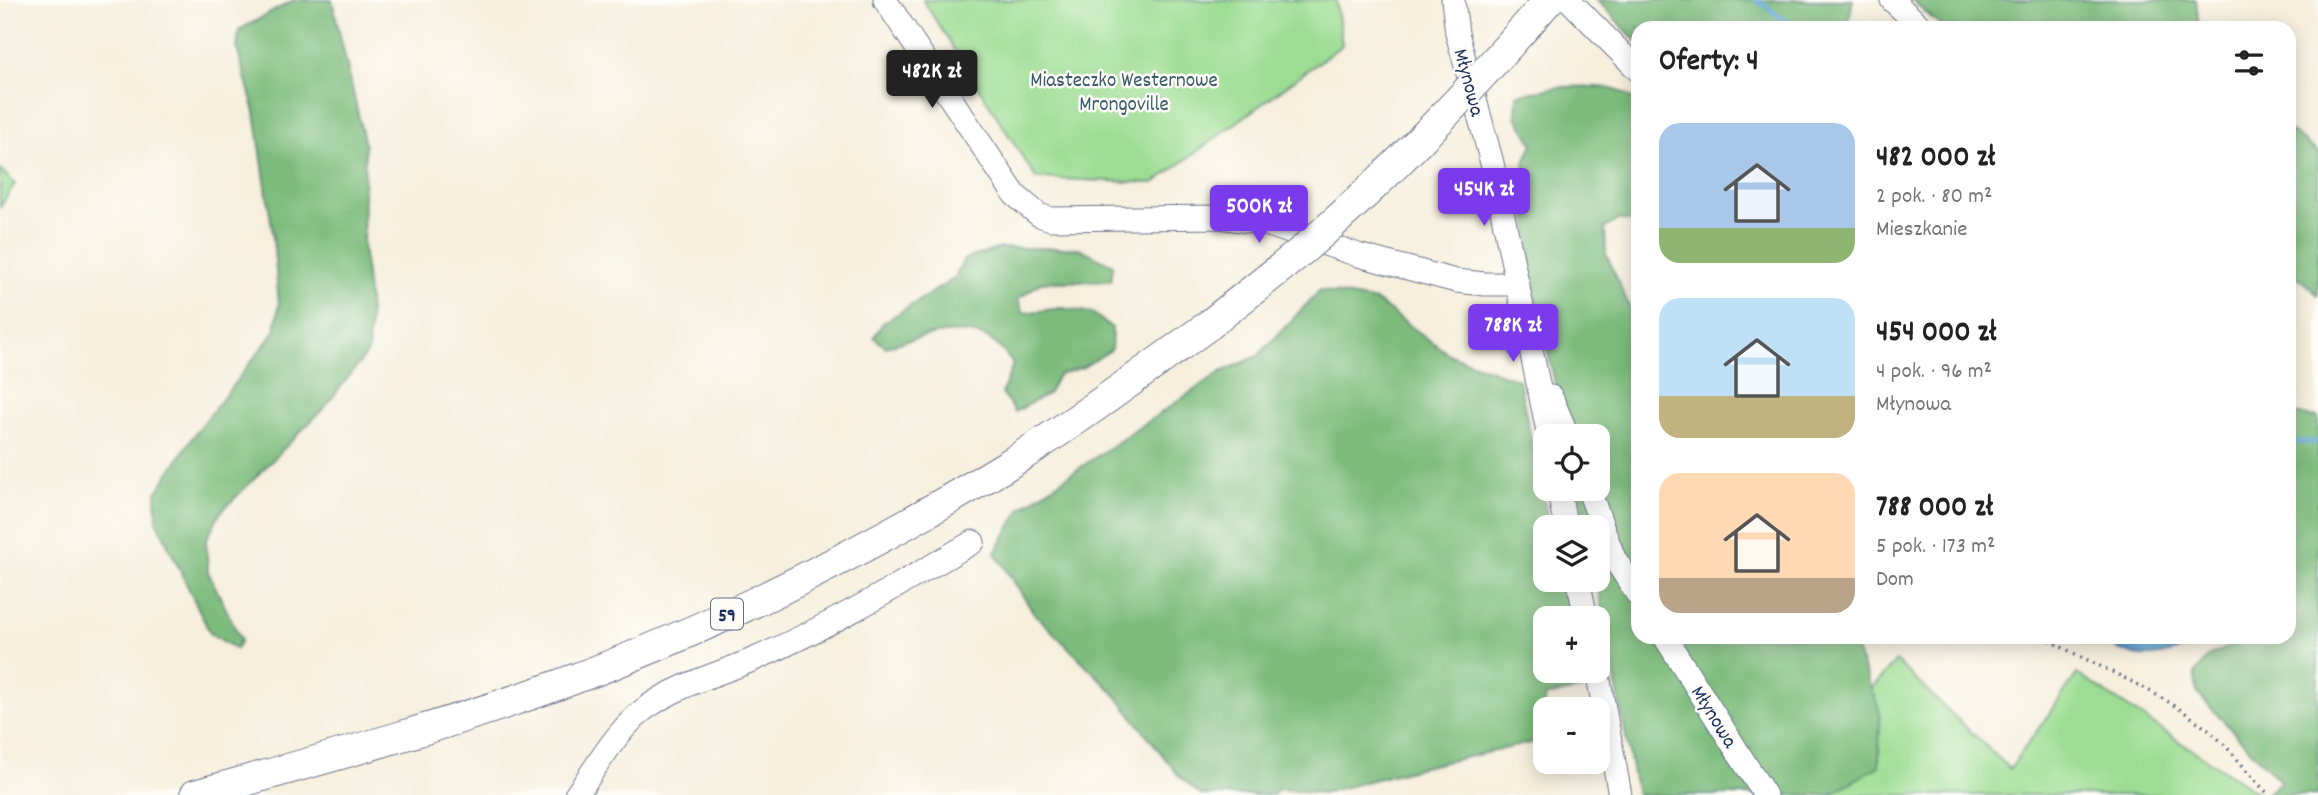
<!DOCTYPE html>
<html lang="pl">
<head>
<meta charset="utf-8">
<style>
  :root { --surface:#fff; --page:#f2f2f2; --text:#222; --muted:#767676; --accent:#7c3aed }
  body { margin:0; font-family:Dekko,sans-serif; background:var(--page); color:var(--text); height:100vh; display:flex; flex-direction:column; font-size:26px; white-space:nowrap }
  * { box-sizing:border-box; margin:0 }
  p { font-size:23px; color:var(--muted) }
  .icon { flex:none; width:38px; height:38px; fill:none; stroke:currentColor; stroke-width:2; stroke-linecap:round; stroke-linejoin:round }
  .map { position:relative; flex:1; overflow:hidden }
  .side { position:absolute; left:1631px; top:21px; width:665px; height:623px; display:flex; flex-direction:column; background:var(--surface); border-radius:21px; box-shadow:0 4px 18px #0003 }
  .side>* { flex:none }
  .fabs { position:absolute; left:1533px; top:424px; display:grid; gap:14px }
  .fabs a { display:grid; place-items:center; width:77px; height:77px; border-radius:14px; background:var(--surface); box-shadow:0 4px 18px #0003; font-size:35px }
  .price { position:absolute; translate:-50% -60px; padding:0 16px; border-radius:7px; background:var(--accent); color:#fff; font-size:23px; line-height:46px; filter:drop-shadow(0 2px 4px #0008) }
  .price::after { content:''; position:absolute; left:50%; top:42px; width:21px; height:16px; margin-left:-10px; background:inherit; clip-path:polygon(0 0,100% 0,50% 100%) }
  .price.on { background:#222; color:#fff }
  ul { padding:0; list-style:none }
  li { display:flex; align-items:center; gap:21px; height:175px; padding:0 28px }
  li span { display:grid; place-items:center; flex:none; width:196px; height:140px; border-radius:21px; color:#555 }
  li>.icon { margin-inline-start:auto }
  span .icon { width:84px; height:84px; fill:#fffc; stroke-width:1 }
  li b { font-size:30px }
  h2 { display:flex; justify-content:space-between; align-items:center; height:84px; padding:0 28px; font-size:30px }
  .map>svg:first-child { display:block }
  .green { fill:#9cdd93; stroke:#5c8678; stroke-width:2 }
  .forest { fill:#7dbc7d; stroke:#4c766e; stroke-width:2 }
  .water { fill:#67abdc; stroke:#416d9d; stroke-width:2 }
  .lines { fill:none; stroke-linecap:round; stroke-linejoin:round }
  .stream { stroke:#67abdc; stroke-width:5 }
  .minor-casing { stroke:#68728a; stroke-width:25 }
  .major-casing { stroke:#68728a; stroke-width:32 }
  .path { stroke:#68728a; stroke-width:3.5; stroke-dasharray:2 5; stroke-linecap:butt }
  .minor { stroke:#fff; stroke-width:23 }
  .major { stroke:#fff; stroke-width:30 }
  .major-bridge-casing { stroke:#68728a; stroke-width:32; stroke-linecap:butt }
  .major-bridge { stroke:#fff; stroke-width:30 }
  .labels { text-anchor:middle; stroke-width:5; stroke-linejoin:round; paint-order:stroke }
  .shield { fill:#fdfcf7; stroke:#5f6c8c; stroke-width:2 }
  .shield-label { font-size:19px; font-weight:bold; fill:#1b2f5e }
  .park-label { font-size:21px; fill:#3b5a6b; stroke:#fdfcf7 }
  .street-label { font-size:21px; fill:#1b2f5e; stroke:#fdfcf7 }
</style>
</head>
<body>
<div class="map">
<svg width="2318" height="795" viewBox="0 0 2318 795">
  <rect width="100%" height="100%" fill="#fdfcf7"/>
  <filter id="ink" filterUnits="userSpaceOnUse"><feTurbulence type="fractalNoise" baseFrequency=".0143" numOctaves="2"/><feDisplacementMap in="SourceGraphic" scale="14" xChannelSelector="R" yChannelSelector="G"/><feConvolveMatrix kernelMatrix="1 2 1 2 8 2 1 2 1" color-interpolation-filters="sRGB"/></filter>
  <filter id="wash" filterUnits="userSpaceOnUse"><feTurbulence type="fractalNoise" baseFrequency=".00686" numOctaves="4" result="noise"/><feDisplacementMap in="SourceGraphic" scale="28" xChannelSelector="R" yChannelSelector="G"/><feGaussianBlur stdDeviation="1.57" result="paint"/><feColorMatrix in="noise" values="0 0 0 0 0 0 0 0 0 0 0 0 0 0 0 0 0 1.4 0 .05"/><feComposite in="paint" operator="in"/></filter>
  <g filter="url(#wash)">
    <rect width="100%" height="100%" fill="#f6efdc"/>
    <!-- green -->
    <g class="green">
      <path d="M923 0H1336L1342 45 1154 183 1036 178Z"/>
      <path d="M0 169 15 184 0 207Z"/>
      <path d="M1896 661 2010 769 2077 674 2261 795H1775Z"/>
    </g>
    <!-- forest -->
    <g class="forest">
      <path d="M294 0H332L365 145 363 246 370 313 368 352 325 407 220 513 206 540 208 572 241 640 236 649 210 633 157 522 156 493 192 438 275 331 279 304 272 228 255 112 237 49 239 30Z"/>
      <path d="M1597 0H1853L1847 28H1638V43Z"/>
      <path d="M1912 0H2196L2199 28H1943Z"/>
      <path d="M1558 87C1584 87 1620 82 1638 104V223L1620 219 1605 228 1606 254 1633 315 1638 317V637H1851L1880 712 1879 766 1829 795H1637L1596 579 1598 527H1587L1578 488H1598V436H1567L1532 282 1524 163 1533 144 1516 116 1517 95Z"/>
      <path d="M2289 130 2318 152V295L2289 269Z"/>
      <path d="M1001 248H1079L1113 265 1111 281 1042 282 1018 299 1023 313 1062 308 1092 313 1112 328 1111 350 1083 367 1058 375 1049 393 1015 412 1002 393 1013 364C1004 352 993 337 976 334 948 328 912 339 885 347L874 337 883 323 955 278 964 259Z"/>
      <path d="M1320 290 1376 301 1450 355 1519 380 1549 527H1545V579H1563L1571 618H1545V670H1580L1583 689 1546 696 1540 741 1422 767 1323 793 1278 789 1273 795H1201L1179 776 1114 693 1034 613 995 553 1021 508 1221 372 1258 356Z"/>
      <path d="M2289 414 2318 417V795H2265L2281 782 2197 693 2195 673 2210 655 2249 637H2289Z"/>
    </g>
    <!-- water -->
    <path class="water" d="M2092 637H2215C2193 645 2168 657 2144 656 2132 656 2104 643 2092 637Z"/>
    <g class="lines">
      <!-- stream -->
      <g class="stream">
        <path d="M1756 0 1796 28"/>
        <path d="M2289 442H2318"/>
      </g>
    </g>
  </g>
  <g filter="url(#ink)">
    <g class="lines">
      <!-- minor casing -->
      <g class="minor-casing">
        <g id="minor">
          <path d="M885 0 1015 195 1039 215 1051 219 1219 217 1266 224 1358 255 1456 281 1485 284H1518"/>
          <path d="M1453 0 1457 33 1492 163 1549 436"/>
          <path d="M1569 0 1638 70"/>
          <path d="M1892 0 1922 28"/>
          <path d="M1551 397 1568 436"/>
          <path d="M1558 488 1566 527"/>
          <path d="M1588 488 1614 558 1638 595"/>
          <path d="M1578 579 1586 618"/>
          <path d="M1665 637 1765 795"/>
          <path d="M1597 670 1620 795"/>
          <path d="M576 795C597 767 617 729 646 708 679 684 720 674 757 658 832 625 902 583 973 542"/>
        </g>
      </g>
      <!-- major casing -->
      <g class="major-casing">
        <path id="major" d="M195 795C316 761 439 728 558 685 715 628 866 551 1009 464 1078 421 1143 372 1209 325"/>
      </g>
      <!-- path -->
      <path class="path" d="M2043 637C2102 670 2163 690 2215 736 2236 754 2249 777 2270 795"/>
      <!-- minor -->
      <use href="#minor" class="minor"/>
      <!-- major -->
      <use href="#major" class="major"/>
      <!-- major-bridge casing -->
      <g class="major-bridge-casing">
        <path id="major-bridge" d="M1209 325C1241 299 1274 274 1305 248 1393 173 1473 87 1549 0"/>
      </g>
      <!-- major-bridge -->
      <use href="#major-bridge" class="major-bridge"/>
    </g>
  </g>
  <g class="labels">
    <!-- shield labels -->
    <rect class="shield" x="711" y="598.5" width="32" height="31" rx="5"/>
    <g class="shield-label">
      <text x="727" y="621">59</text>
    </g>
    <!-- park labels -->
    <g class="park-label">
      <text x="1124" y="86">Miasteczko Westernowe<tspan x="1124" dy="24">Mrongoville</tspan></text>
    </g>
    <!-- street labels -->
    <g class="street-label">
      <text transform="translate(1470 82) rotate(75)" y="7">Młynowa</text>
      <text transform="translate(1715 716) rotate(58)" y="7">Młynowa</text>
    </g>
  </g>
</svg>
<div class="fabs">
<a><svg class="icon" aria-label="locate" viewBox="0 0 24 24"><circle cx="12" cy="12" r="6"/><path d="M12 2v4M12 18v4M2 12h4M18 12h4"/></svg></a>
<a><svg class="icon" aria-label="layers" viewBox="0 0 24 24"><path d="M12 4l9 5-9 5-9-5zM3 14l9 5 9-5"/></svg></a>
<a>+</a>
<a>−</a>
</div>
<b class="price on" style="left:932px;top:110px">482K zł</b>
<b class="price" style="left:1484px;top:228px">454K zł</b>
<b class="price" style="left:1259px;top:245px">500K zł</b>
<b class="price" style="left:1513px;top:364px">788K zł</b>
<section class="side">
<h2>Oferty: 4<svg class="icon" aria-label="filters" viewBox="0 0 24 24"><path d="M4 7h16M4 17h16"/><circle cx="9" cy="7" r="2"/><circle cx="15" cy="17" r="2"/></svg></h2>
<ul>
<li><span style="background:linear-gradient(#a9c7e8 75%,#8fb573 0)"><svg class="icon" aria-label="home" viewBox="0 0 24 24"><path d="M3 11l9-7 9 7M6 9v11h12V9"/></svg></span><div><b>482 000 zł</b><p>2 pok. · 80 m²</p><p>Mieszkanie</p></div></li>
<li><span style="background:linear-gradient(#bfe0f5 70%,#c2b280 0)"><svg class="icon" aria-label="home" viewBox="0 0 24 24"><path d="M3 11l9-7 9 7M6 9v11h12V9"/></svg></span><div><b>454 000 zł</b><p>4 pok. · 96 m²</p><p>Młynowa</p></div></li>
<li><span style="background:linear-gradient(#ffd9b3 75%,#b9a48a 0)"><svg class="icon" aria-label="home" viewBox="0 0 24 24"><path d="M3 11l9-7 9 7M6 9v11h12V9"/></svg></span><div><b>788 000 zł</b><p>5 pok. · 173 m²</p><p>Dom</p></div></li>
</ul>
</section>
</div>
</body>
</html>
